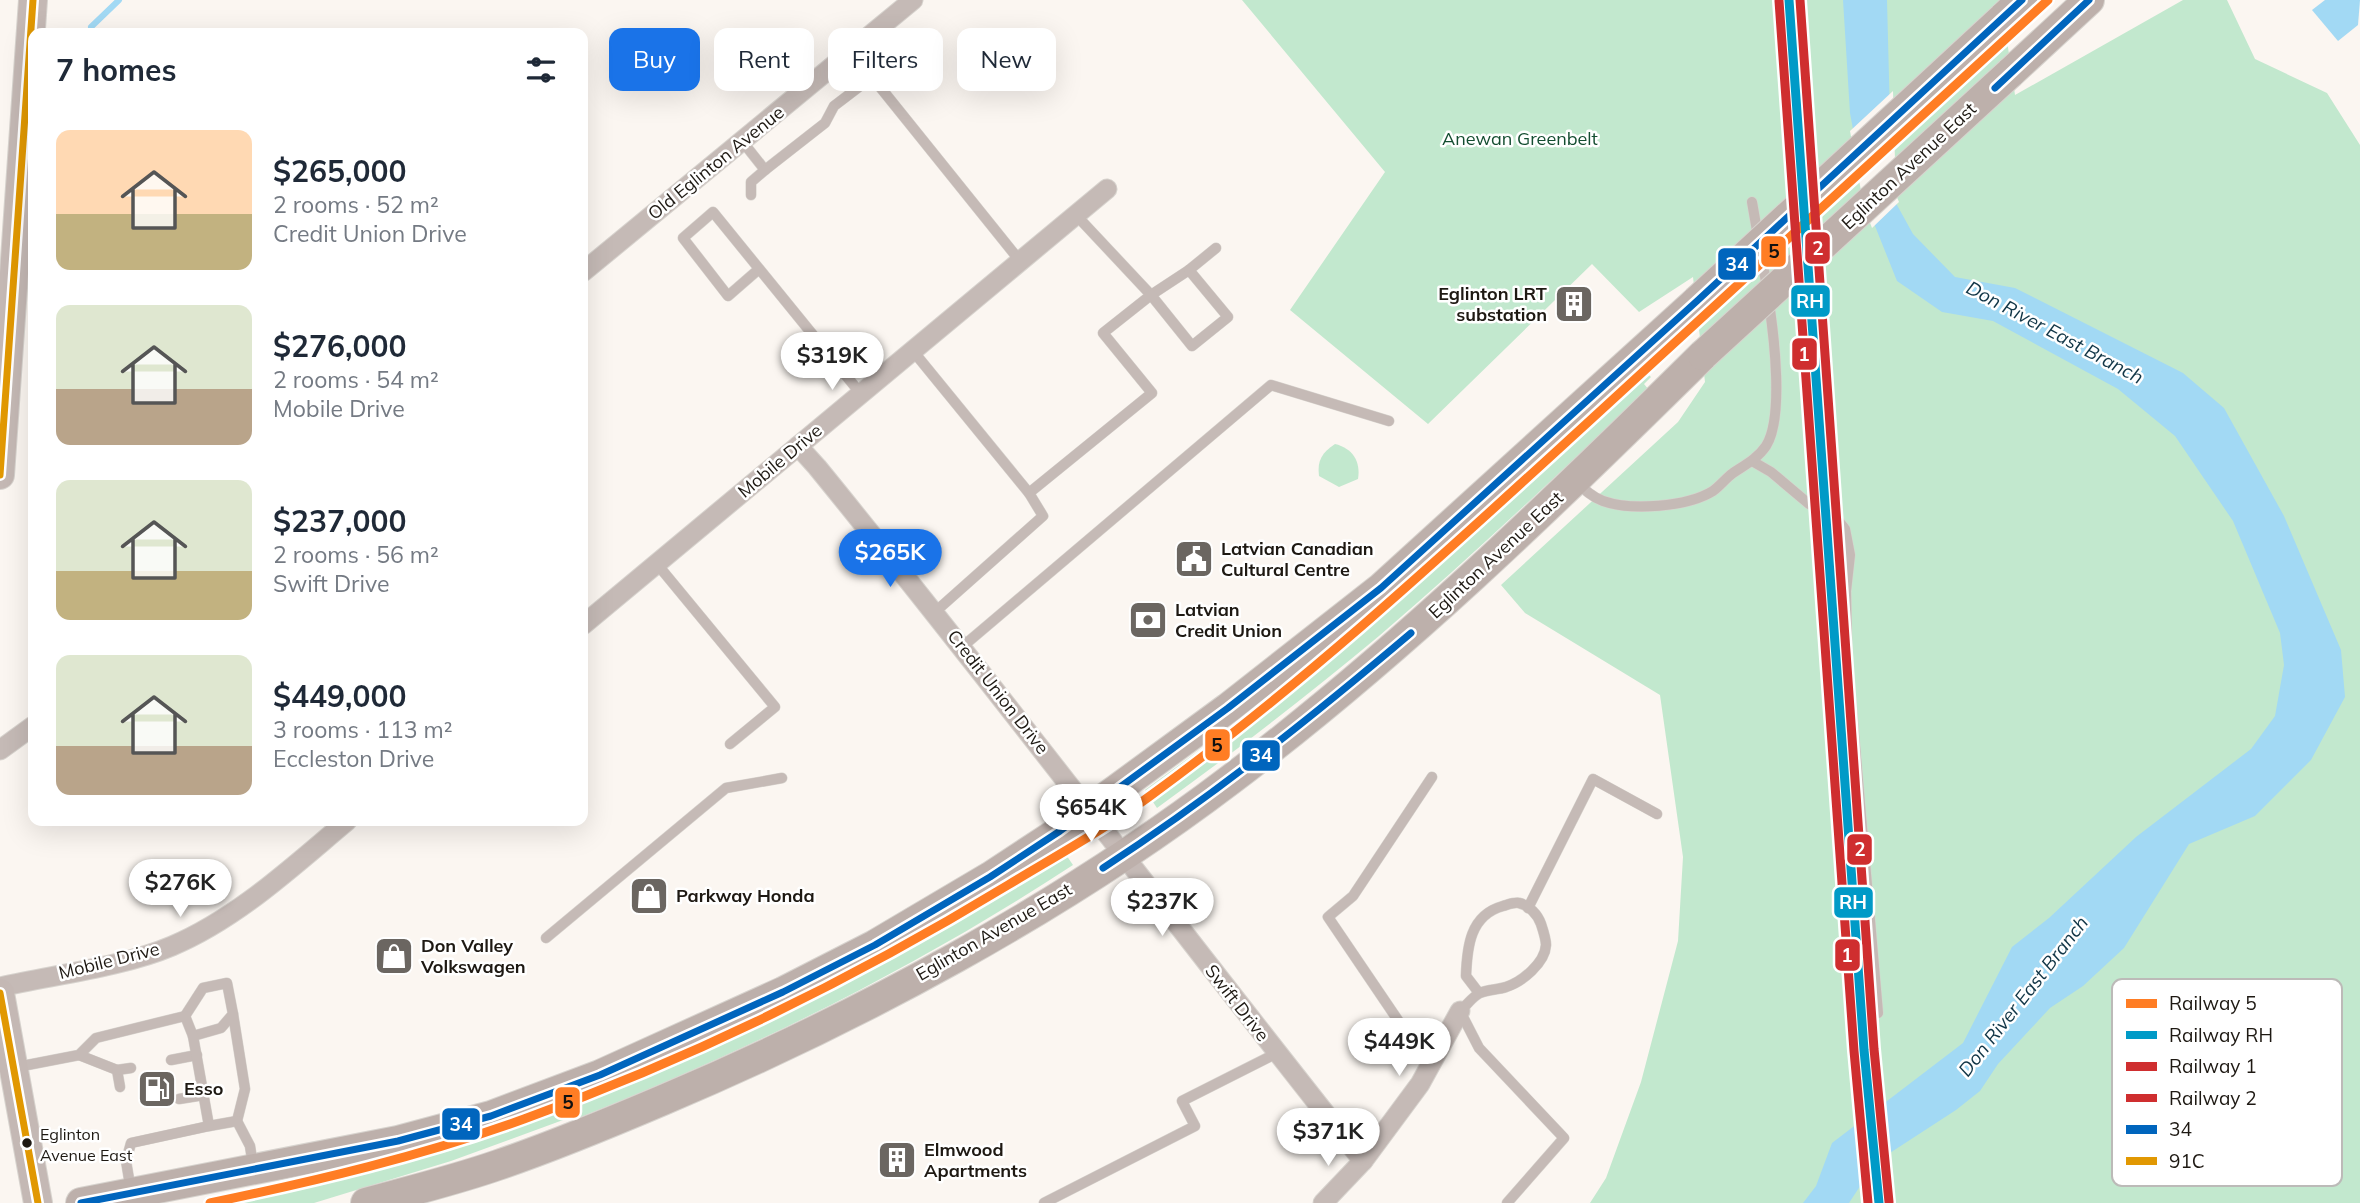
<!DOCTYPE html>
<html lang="en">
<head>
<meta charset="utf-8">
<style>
  :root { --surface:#fff; --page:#f2f2f3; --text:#1f2937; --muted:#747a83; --accent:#1a73e8 }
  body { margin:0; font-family:Mulish,sans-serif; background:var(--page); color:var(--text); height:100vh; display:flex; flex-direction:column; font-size:26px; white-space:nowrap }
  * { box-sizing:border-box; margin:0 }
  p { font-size:23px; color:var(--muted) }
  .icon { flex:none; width:38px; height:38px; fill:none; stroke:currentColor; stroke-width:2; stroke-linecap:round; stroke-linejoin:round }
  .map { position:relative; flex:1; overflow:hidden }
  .details { position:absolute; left:28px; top:28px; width:560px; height:798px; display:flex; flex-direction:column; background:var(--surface); border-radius:14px; box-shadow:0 7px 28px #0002 }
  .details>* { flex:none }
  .banner { position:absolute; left:609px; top:28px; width:665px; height:63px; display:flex; gap:14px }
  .price { position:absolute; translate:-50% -60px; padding:0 16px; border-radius:24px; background:#fff; color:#222; font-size:23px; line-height:46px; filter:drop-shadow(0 2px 4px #0008) }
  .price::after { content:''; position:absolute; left:50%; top:42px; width:21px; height:16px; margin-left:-10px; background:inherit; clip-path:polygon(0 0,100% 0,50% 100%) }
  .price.active { background:var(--accent); color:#fff }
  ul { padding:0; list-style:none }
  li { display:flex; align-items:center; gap:21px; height:175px; padding:0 28px }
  li span { display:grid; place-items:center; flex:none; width:196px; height:140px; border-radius:14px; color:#555 }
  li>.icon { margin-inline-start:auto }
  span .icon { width:84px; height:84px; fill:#fffc; stroke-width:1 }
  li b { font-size:30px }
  h2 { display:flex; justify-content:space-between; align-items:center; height:84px; padding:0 28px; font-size:30px }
  .pill { padding:0 24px; border-radius:14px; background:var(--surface); box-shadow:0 7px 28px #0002; font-size:24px; line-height:63px }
  .pill.active { background:var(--accent); color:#fff }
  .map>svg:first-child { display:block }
  .green { fill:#c2e8ce }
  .water { fill:#a2d9f4 }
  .pier { fill:#fbf6f1 }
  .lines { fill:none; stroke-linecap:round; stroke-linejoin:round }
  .stream { stroke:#a2d9f4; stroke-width:6 }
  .lane-casing { stroke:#d7d3ce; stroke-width:11 }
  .street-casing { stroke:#d7d3ce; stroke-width:21 }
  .secondary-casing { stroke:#d7d3ce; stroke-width:30 }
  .primary-casing { stroke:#d7d3ce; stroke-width:32 }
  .lane { stroke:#c5bab6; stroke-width:10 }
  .street { stroke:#c5bab6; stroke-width:19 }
  .secondary { stroke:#c4b8b4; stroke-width:28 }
  .primary { stroke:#bdb0ab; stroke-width:30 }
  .primary-bridge-casing { stroke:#d7d3ce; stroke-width:32; stroke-linecap:butt }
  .primary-bridge { stroke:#bdb0ab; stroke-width:30 }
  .bus-1-casing { stroke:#fff; stroke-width:12 }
  .bus-2-casing { stroke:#fff; stroke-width:12 }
  .bus-1 { stroke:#0065bd; stroke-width:7 }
  .bus-2 { stroke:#e19802; stroke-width:7 }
  .rail-1-casing { stroke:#fff; stroke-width:14 }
  .rail-2-casing { stroke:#fff; stroke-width:14 }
  .rail-3-casing { stroke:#fff; stroke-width:14 }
  .rail-4-casing { stroke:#fff; stroke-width:14 }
  .rail-1 { stroke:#ff7d24; stroke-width:9 }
  .rail-2 { stroke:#009ac7; stroke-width:9 }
  .rail-3 { stroke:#cf2e2f; stroke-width:9 }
  .rail-4 { stroke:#cf2e2f; stroke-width:9 }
  .bus-dot { fill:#1e1913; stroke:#fff; stroke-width:2.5 }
  .labels { text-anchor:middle; stroke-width:5; stroke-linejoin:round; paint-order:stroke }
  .bus-label { font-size:16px; fill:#1e1913; stroke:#fff; text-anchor:start }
  .park-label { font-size:18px; fill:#134d30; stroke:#fff }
  .street-label { font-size:18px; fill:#1e1913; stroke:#fff }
  .poi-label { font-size:18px; font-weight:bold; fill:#1e1913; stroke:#fff; text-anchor:start }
  .water-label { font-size:19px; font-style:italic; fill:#113647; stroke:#fff }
  .key { fill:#fff; stroke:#bcbab8; stroke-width:2 }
  .key-label { font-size:19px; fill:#1e1913 }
  .line-badge { stroke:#fff; stroke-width:2.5 }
  .badge-label { font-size:19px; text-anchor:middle; font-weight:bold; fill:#fff }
  .pale-badge-label { font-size:19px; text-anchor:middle; font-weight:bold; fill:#111 }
</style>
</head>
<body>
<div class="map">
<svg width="2360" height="1203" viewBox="0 0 2360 1203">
  <rect width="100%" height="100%" fill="#fbf6f1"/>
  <!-- green -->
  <g class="green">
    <path d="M1242 0H2001L2015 95 2183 0H2227L2255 59 2327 93 2360 145V1203H1590L1606 1178 1641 1082 1678 941 1683 857 1660 695 1525 613 1501 585 1678 422 1705 382 1693 277 1639 312 1592 264 1428 424 1290 310 1385 172Z"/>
    <path d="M1642 368 1651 377 1644 384 1649 390C1559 472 1472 557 1379 636 1307 696 1233 753 1157 808L1145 790 1253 711 1367 618Z"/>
    <path d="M1335 444C1352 448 1361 461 1358 479L1339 487 1319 476C1317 460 1322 453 1335 444Z"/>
    <path d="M1060 846 1073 865C917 967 749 1051 576 1119L574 1116 451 1161 314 1203H230L398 1164 571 1107 567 1098Z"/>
  </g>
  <!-- water -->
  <g class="water">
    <path d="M1843 0H1887L1892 196 1913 234 1955 277 2015 288 2183 373 2224 408 2284 516 2341 650 2345 697 2311 760 2255 816 2189 844 2124 948 2083 986 2050 1008 1998 1064 1980 1091 1956 1110 1876 1162 1849 1203H1803L1816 1186 1832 1143 1963 1043 2012 947 2049 918 2136 837 2251 749 2275 716 2284 665 2280 633 2233 521 2175 436 2118 389 1993 321 1942 312 1897 281 1867 206 1850 113Z"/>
    <path d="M2325 0H2360L2358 25 2338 41 2312 10Z"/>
  </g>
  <!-- pier -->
  <path class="pier" d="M1893 91 1896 195 1899 202 1872 228 1864 207 1850 131Z"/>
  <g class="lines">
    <!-- stream -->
    <path class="stream" d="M91 27 119 0"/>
    <!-- lane casing -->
    <g class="lane-casing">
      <g id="lane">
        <path d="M742 141 765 170 825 123 834 106 872 77 1020 261"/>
        <path d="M751 195V182L765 170"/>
        <path d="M1752 202 1767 288"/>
        <path d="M1076 215 1151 295 1189 270"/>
        <path d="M759 269 728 296 683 238 713 212 861 394"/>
        <path d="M913 351 1029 493 1152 393 1103 333 1151 295 1192 346 1228 317 1189 270 1216 248"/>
        <path d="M1752 461 1771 472 1809 504 1834 515 1845 529 1850 555 1846 591 1847 653 1878 1013"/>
        <path d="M1577 482C1585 490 1592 497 1603 501 1631 511 1687 507 1713 491 1720 486 1726 478 1733 473 1745 465 1758 458 1766 446 1784 418 1774 336 1769 303"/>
        <path d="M657 564 775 707 730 744"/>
        <path d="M935 612 1043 516 1029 493"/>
        <path d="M962 647 1271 385 1389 421"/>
        <path d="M1528 908 1593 779 1657 814"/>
        <path d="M546 938 726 788 782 778"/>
        <path d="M1479 993 1466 976C1467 947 1470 915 1503 906 1507 905 1514 902 1519 903 1529 905 1538 915 1541 924 1543 930 1546 939 1546 945 1545 963 1522 982 1506 987 1498 990 1488 989 1480 993 1473 996 1466 1006 1460 1011L1479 1048 1564 1138 1507 1203"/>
        <path d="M233 1014 245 1089 237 1121"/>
        <path d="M185 1016 203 988 227 983 233 1014 221 1028 193 1036"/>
        <path d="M79 1055 117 1070 120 1087"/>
        <path d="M171 1060 197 1055"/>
        <path d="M1429 1066 1328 917 1353 896 1432 777"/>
        <path d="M17 1067 79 1055 96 1038 185 1016 193 1036 209 1126 237 1121 250 1146 253 1166"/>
        <path d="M117 1070 131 1068"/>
        <path d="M179 1099 204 1095"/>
        <path d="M131 1191 126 1161 131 1143 209 1126"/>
        <path d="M1044 1203 1195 1126 1182 1101 1277 1053"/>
      </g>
    </g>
    <!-- street casing -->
    <g class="street-casing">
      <g id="street">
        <path d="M583 272 913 0"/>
        <path d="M798 446 817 467C1003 695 1179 930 1363 1161"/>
        <path d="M583 625 1107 189"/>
        <path d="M0 750 33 726"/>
        <path d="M0 987C53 975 123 967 172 946 238 918 293 866 347 821"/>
        <path d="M1323 1203 1363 1161 1420 1084 1460 1011"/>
      </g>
    </g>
    <!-- secondary casing -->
    <g class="secondary-casing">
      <g id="secondary">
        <path d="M0 475 33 0"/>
        <path d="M0 993 38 1203"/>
      </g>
    </g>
    <!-- primary casing -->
    <g class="primary-casing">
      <g id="primary">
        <path d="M2003 18 2022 0"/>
        <path d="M2010 73 2089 0"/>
        <path d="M81 1203 398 1141 491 1116 600 1075 783 992 875 945 990 877 1060 831 1228 708 1381 588 1697 301"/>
        <path d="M366 1203C410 1191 455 1180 498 1165 554 1146 609 1123 663 1100 859 1017 1060 909 1230 780 1400 652 1552 504 1703 355"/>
      </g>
    </g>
    <!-- lane -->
    <use href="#lane" class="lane"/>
    <!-- street -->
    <use href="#street" class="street"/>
    <!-- secondary -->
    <use href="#secondary" class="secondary"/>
    <!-- primary -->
    <use href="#primary" class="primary"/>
    <!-- primary-bridge casing -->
    <g class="primary-bridge-casing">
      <g id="primary-bridge">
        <path d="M1697 301 2003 18"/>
        <path d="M1703 355 2010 73"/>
      </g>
    </g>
    <!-- primary-bridge -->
    <use href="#primary-bridge" class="primary-bridge"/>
    <!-- bus-1 casing -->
    <g class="bus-1-casing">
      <g id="bus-1">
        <path d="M1995 88 2089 0"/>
        <path d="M1103 868C1212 797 1312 717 1411 633"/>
        <path d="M81 1203 398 1141 491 1116 600 1075 783 992 875 945 990 877 1060 831 1228 708 1381 588 1697 301 2022 0"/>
      </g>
    </g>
    <!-- bus-2 casing -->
    <g class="bus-2-casing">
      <g id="bus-2">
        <path d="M0 475 33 0"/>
        <path d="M0 993 38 1203"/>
      </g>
    </g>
    <!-- bus-1 -->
    <use href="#bus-1" class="bus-1"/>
    <!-- bus-2 -->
    <use href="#bus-2" class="bus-2"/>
    <!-- rail-1 casing -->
    <g class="rail-1-casing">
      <path id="rail-1" d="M210 1203C316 1181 422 1156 524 1119 693 1058 855 978 1008 885 1056 856 1105 829 1150 796 1305 683 1445 553 1585 425 1739 283 1894 142 2048 0"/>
    </g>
    <!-- rail-2 casing -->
    <g class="rail-2-casing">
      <path id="rail-2" d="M1789 0 1864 1050 1879 1203"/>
    </g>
    <!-- rail-3 casing -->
    <g class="rail-3-casing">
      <path id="rail-3" d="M1779 1 1854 1051 1868 1203"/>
    </g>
    <!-- rail-4 casing -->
    <g class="rail-4-casing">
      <path id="rail-4" d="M1800 0 1874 1049 1889 1202"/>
    </g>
    <!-- rail-1 -->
    <use href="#rail-1" class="rail-1"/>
    <!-- rail-2 -->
    <use href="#rail-2" class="rail-2"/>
    <!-- rail-3 -->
    <use href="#rail-3" class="rail-3"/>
    <!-- rail-4 -->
    <use href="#rail-4" class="rail-4"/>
  </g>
  <!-- icons -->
  <defs>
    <g id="building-square" transform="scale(2.0125)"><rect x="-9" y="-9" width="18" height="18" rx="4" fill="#6b6661" stroke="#fff"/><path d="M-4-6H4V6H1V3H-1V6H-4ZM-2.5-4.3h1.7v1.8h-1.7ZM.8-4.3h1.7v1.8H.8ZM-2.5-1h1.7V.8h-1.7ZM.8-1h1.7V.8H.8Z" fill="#fff"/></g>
    <g id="civic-square" transform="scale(2.0125)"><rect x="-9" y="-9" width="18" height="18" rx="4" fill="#6b6661" stroke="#fff"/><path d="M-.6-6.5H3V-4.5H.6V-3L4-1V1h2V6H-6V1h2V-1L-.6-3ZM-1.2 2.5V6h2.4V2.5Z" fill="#fff"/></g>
    <g id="bank-square" transform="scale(2.0125)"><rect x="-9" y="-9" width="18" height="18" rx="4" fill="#6b6661" stroke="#fff"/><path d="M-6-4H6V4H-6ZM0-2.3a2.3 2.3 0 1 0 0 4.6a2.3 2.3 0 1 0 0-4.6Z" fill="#fff"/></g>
    <g id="shop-square" transform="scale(2.0125)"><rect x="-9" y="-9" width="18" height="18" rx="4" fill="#6b6661" stroke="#fff"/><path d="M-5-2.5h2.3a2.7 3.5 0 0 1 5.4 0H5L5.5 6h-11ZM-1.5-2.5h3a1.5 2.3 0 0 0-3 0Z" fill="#fff"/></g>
    <g id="fuel-square" transform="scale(2.0125)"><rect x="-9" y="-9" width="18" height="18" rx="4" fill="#6b6661" stroke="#fff"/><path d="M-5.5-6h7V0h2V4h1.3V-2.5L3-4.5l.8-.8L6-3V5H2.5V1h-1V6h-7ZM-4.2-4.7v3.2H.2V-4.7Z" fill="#fff"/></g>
  </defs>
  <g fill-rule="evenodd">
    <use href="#building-square" x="1574" y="304"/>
    <use href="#civic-square" x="1194" y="559"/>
    <use href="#bank-square" x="1148" y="620"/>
    <use href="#shop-square" x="649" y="896"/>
    <use href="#shop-square" x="394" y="956"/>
    <use href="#fuel-square" x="157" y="1089"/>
    <use href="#building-square" x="897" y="1160"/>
  </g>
  <!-- markers -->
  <circle class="bus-dot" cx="27" cy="1143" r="6"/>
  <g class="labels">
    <!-- bus labels -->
    <g class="bus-label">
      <text x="40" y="1140">Eglinton<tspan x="40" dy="21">Avenue East</tspan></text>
    </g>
    <!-- park labels -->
    <g class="park-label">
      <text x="1520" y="145">Anewan Greenbelt</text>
    </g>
    <!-- street labels -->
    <g class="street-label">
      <text transform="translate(716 163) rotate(-39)" y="6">Old Eglinton Avenue</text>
      <text transform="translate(1909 166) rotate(-43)" y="6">Eglinton Avenue East</text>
      <text transform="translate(780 461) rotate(-40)" y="6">Mobile Drive</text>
      <text transform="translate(1496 555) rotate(-43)" y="6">Eglinton Avenue East</text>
      <text transform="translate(998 692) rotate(52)" y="6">Credit Union Drive</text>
      <text transform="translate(994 932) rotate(-30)" y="6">Eglinton Avenue East</text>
      <text transform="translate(109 961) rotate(-14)" y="6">Mobile Drive</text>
      <text transform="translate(1237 1003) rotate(52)" y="6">Swift Drive</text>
    </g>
    <!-- poi labels -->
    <g class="poi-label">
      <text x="1547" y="300" text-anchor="end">Eglinton LRT<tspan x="1547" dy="21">substation</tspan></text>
      <text x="1221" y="555">Latvian Canadian<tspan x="1221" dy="21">Cultural Centre</tspan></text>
      <text x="1175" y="616">Latvian<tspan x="1175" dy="21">Credit Union</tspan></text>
      <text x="676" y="902">Parkway Honda</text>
      <text x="421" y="952">Don Valley<tspan x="421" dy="21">Volkswagen</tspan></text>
      <text x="184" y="1095">Esso</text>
      <text x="924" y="1156">Elmwood<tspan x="924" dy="21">Apartments</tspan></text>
    </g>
    <!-- water labels -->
    <g class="water-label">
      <text transform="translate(2055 332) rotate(28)" y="7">Don River East Branch</text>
      <text transform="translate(2023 996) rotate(-52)" y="7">Don River East Branch</text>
    </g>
  </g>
  <!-- legend -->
  <rect x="2112" y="979" width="230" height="207" rx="10" class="key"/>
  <rect x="2126" y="999" width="31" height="9" fill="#ff7d24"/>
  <rect x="2126" y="1031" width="31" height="8" fill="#009ac7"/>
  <rect x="2126" y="1062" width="31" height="9" fill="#cf2e2f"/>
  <rect x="2126" y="1094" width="31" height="8" fill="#cf2e2f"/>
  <rect x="2126" y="1125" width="31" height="9" fill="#0065bd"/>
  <rect x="2126" y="1157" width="31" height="8" fill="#e19802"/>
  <g class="key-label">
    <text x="2169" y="1010">Railway 5</text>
    <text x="2169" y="1042">Railway RH</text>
    <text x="2169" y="1073">Railway 1</text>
    <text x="2169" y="1105">Railway 2</text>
    <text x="2169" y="1136">34</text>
    <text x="2169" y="1168">91C</text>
  </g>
  <g class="line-badge">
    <rect x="1804" y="231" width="27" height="34" rx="7" fill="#cf2e2f"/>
    <rect x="1760" y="235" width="27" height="33" rx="7" fill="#ff7d24"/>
    <rect x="1717" y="247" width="40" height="34" rx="7" fill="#0065bd"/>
    <rect x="1790" y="284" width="41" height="34" rx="7" fill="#009ac7"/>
    <rect x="1791" y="337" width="27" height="34" rx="7" fill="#cf2e2f"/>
    <rect x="1204" y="728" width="27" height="34" rx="7" fill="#ff7d24"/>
    <rect x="1241" y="739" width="40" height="33" rx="7" fill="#0065bd"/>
    <rect x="1846" y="833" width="27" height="33" rx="7" fill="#cf2e2f"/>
    <rect x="1833" y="886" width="41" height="33" rx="7" fill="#009ac7"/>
    <rect x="1834" y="938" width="27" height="34" rx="7" fill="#cf2e2f"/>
    <rect x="554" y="1086" width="27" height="33" rx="7" fill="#ff7d24"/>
    <rect x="441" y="1107" width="40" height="34" rx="7" fill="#0065bd"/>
  </g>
  <g class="badge-label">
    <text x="1818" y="255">2</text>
    <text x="1737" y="271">34</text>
    <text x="1810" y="308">RH</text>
    <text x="1804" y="361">1</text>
    <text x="1261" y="762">34</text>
    <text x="1860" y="856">2</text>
    <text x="1853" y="909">RH</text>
    <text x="1847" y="962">1</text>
    <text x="461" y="1131">34</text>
  </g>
  <g class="pale-badge-label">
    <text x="1774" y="258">5</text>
    <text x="1217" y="752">5</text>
    <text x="568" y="1109">5</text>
  </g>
</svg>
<b class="price" style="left:832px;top:392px">$319K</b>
<b class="price active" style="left:890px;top:589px">$265K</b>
<b class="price" style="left:1091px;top:844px">$654K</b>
<b class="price" style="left:180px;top:919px">$276K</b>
<b class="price" style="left:1162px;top:938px">$237K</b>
<b class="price" style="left:1399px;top:1078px">$449K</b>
<b class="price" style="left:1328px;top:1168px">$371K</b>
<div class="banner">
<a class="pill active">Buy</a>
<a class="pill">Rent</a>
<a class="pill">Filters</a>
<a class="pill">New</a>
</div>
<section class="details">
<h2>7 homes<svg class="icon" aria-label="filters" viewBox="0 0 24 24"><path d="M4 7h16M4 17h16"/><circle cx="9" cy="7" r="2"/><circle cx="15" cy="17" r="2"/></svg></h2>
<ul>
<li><span style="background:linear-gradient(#ffd9b3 60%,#c2b280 0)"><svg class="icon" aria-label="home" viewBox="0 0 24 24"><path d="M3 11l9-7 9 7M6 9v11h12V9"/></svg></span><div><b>$265,000</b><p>2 rooms · 52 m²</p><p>Credit Union Drive</p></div></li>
<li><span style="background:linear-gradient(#dfe7d0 60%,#b9a48a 0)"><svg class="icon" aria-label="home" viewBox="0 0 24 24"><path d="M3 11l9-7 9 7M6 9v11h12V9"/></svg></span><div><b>$276,000</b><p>2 rooms · 54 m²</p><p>Mobile Drive</p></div></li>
<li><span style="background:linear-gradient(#dfe7d0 65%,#c2b280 0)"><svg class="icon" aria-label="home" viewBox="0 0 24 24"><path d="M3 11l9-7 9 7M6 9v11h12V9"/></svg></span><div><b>$237,000</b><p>2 rooms · 56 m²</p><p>Swift Drive</p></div></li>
<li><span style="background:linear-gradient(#dfe7d0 65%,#b9a48a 0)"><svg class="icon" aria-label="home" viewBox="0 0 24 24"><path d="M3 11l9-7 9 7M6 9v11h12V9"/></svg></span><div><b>$449,000</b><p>3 rooms · 113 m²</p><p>Eccleston Drive</p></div></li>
</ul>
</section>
</div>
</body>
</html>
